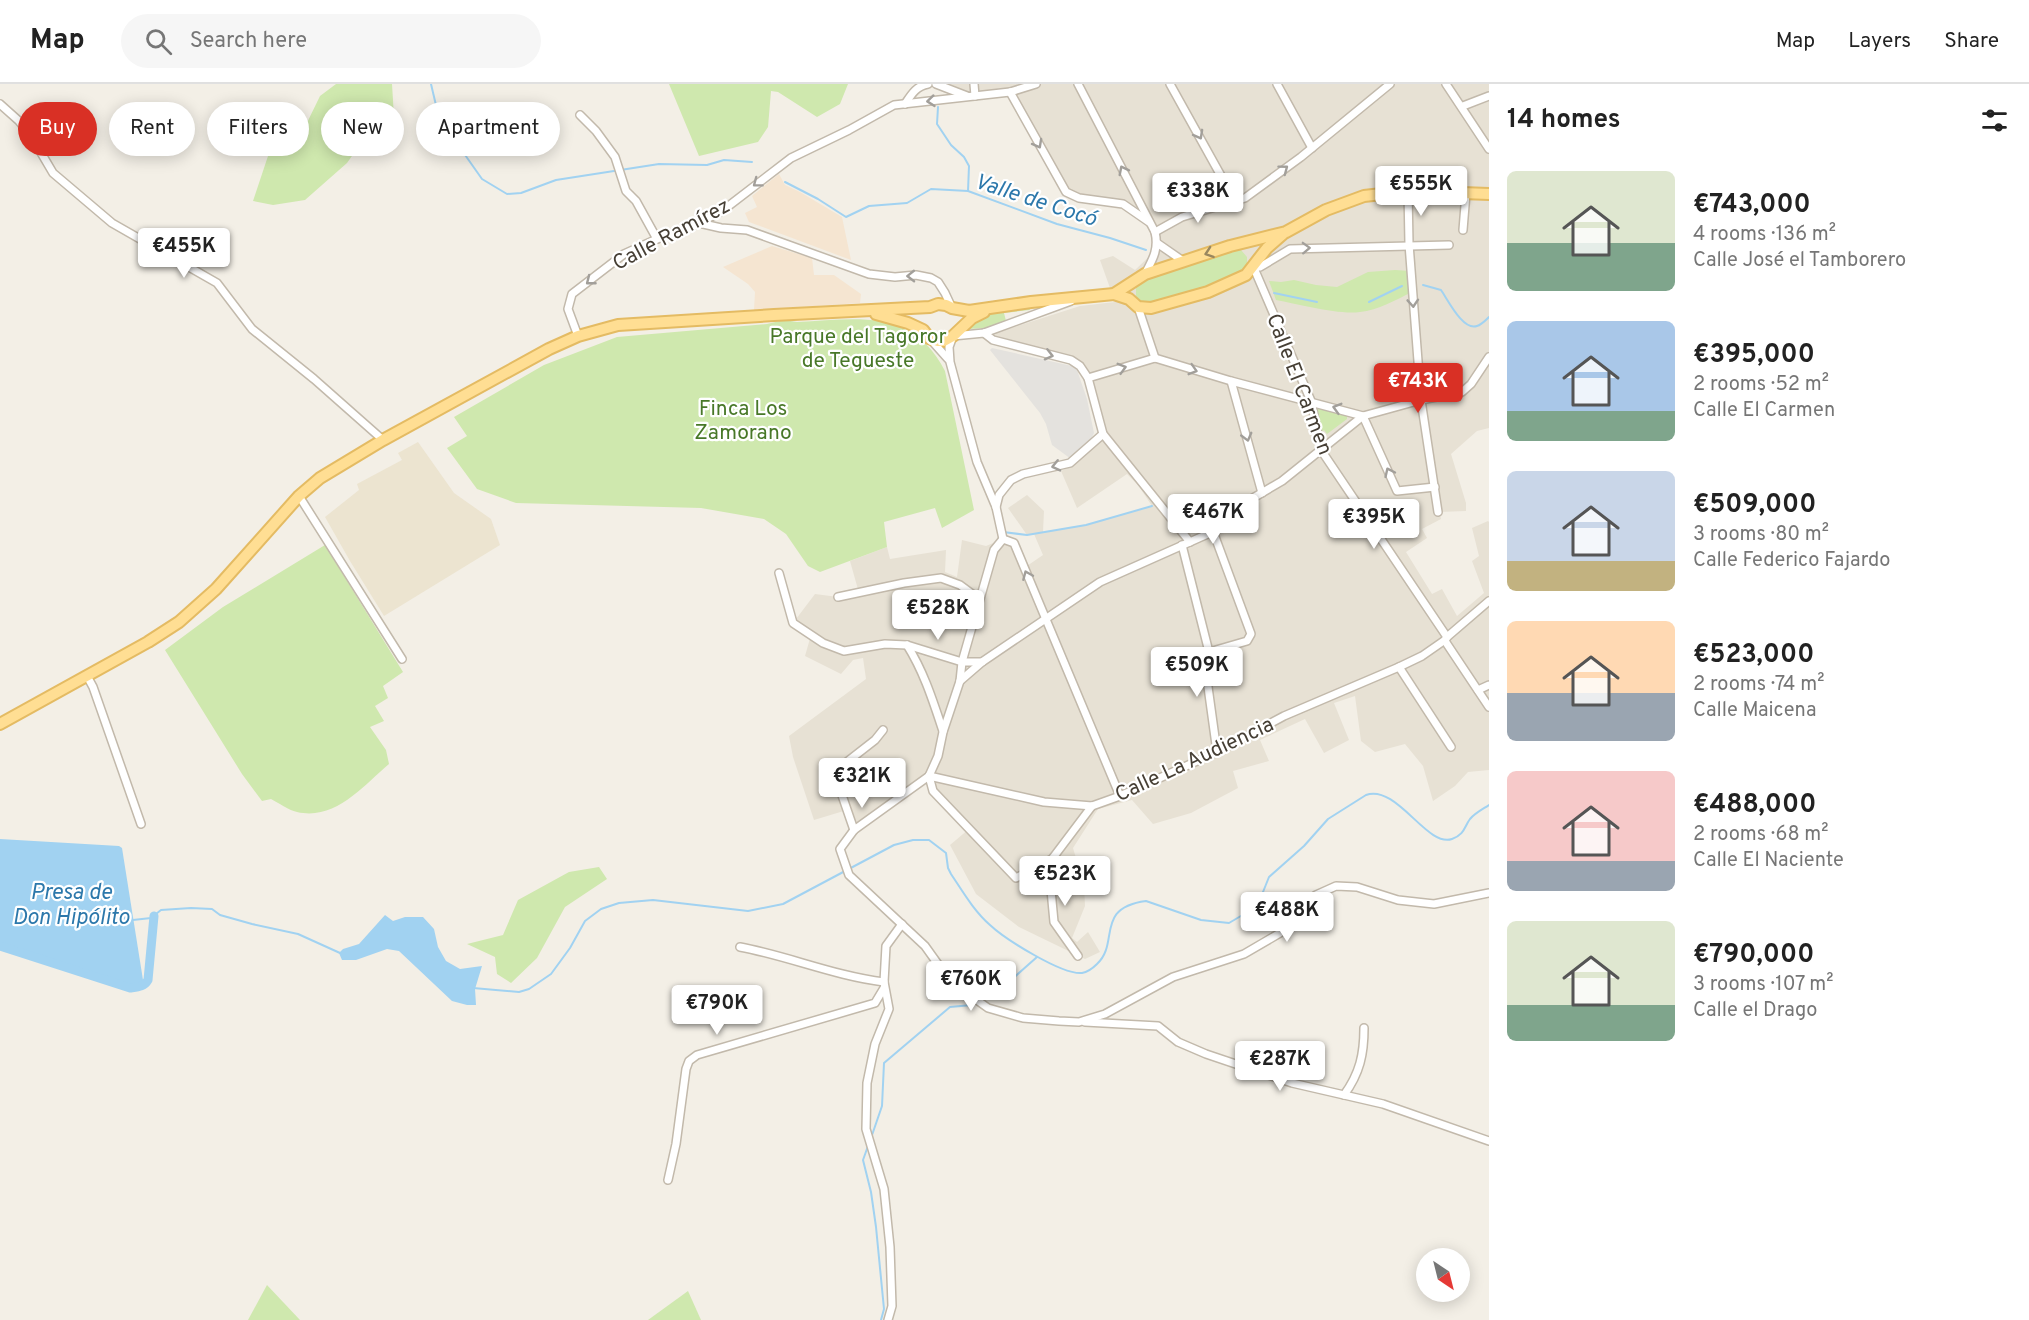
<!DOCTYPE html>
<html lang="en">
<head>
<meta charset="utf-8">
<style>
  :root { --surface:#fff; --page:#f6f6f6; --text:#222; --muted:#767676; --line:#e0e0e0; --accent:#d93025 }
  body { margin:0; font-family:Overpass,sans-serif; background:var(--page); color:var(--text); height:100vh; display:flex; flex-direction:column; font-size:22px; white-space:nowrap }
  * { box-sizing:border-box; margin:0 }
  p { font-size:20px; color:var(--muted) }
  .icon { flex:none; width:33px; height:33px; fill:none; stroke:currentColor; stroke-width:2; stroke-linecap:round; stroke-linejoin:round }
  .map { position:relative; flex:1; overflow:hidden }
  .sheet { display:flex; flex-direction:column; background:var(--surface); width:540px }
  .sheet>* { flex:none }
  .hud { position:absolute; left:18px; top:18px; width:570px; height:54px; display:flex; gap:12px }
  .needle { width:39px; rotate:145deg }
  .tools { position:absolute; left:1416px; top:1164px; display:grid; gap:12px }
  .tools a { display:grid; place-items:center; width:54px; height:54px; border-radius:50%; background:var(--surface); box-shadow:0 3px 15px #0003; font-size:30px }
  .price { position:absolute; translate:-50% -51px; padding:0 14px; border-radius:6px; background:#fff; color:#222; font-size:20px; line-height:39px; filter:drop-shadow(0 2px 3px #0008) }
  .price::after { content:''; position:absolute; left:50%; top:36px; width:18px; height:14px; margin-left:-9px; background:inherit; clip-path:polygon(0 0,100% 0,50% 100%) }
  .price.on { background:var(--accent); color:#fff }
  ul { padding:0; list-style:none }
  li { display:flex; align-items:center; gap:18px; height:150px; padding:0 18px }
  li span { display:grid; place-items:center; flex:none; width:168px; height:120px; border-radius:9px; color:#555 }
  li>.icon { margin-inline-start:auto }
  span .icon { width:72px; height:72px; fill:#fffc; stroke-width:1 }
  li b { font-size:26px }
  h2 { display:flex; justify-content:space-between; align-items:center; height:72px; padding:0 18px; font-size:26px }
  .chip { padding:0 21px; border-radius:27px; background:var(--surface); box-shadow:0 3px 15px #0003; font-size:21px; line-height:54px }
  .chip.on { background:var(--accent); color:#fff }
  header { display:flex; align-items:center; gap:36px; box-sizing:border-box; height:84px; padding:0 30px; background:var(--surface); border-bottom:2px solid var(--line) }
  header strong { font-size:28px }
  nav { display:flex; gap:33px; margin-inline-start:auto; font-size:21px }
  .search { width:420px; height:54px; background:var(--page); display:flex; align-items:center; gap:15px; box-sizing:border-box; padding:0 21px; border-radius:33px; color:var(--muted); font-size:22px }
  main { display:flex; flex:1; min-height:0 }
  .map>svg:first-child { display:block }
  .residential { fill:#e7e1d4 }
  .commercial { fill:#f5e5d1 }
  .education { fill:#ece4d0 }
  .green { fill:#cfe8ae }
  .parking { fill:#e4e2de }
  .water { fill:#a1d2f1 }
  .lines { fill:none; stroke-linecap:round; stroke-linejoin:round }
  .stream { stroke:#a1d2f1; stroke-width:2 }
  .canal { stroke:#a1d2f1; stroke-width:9 }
  .minor-casing { stroke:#c2b9ab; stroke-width:10 }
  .primary-casing { stroke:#e4bb63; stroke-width:14 }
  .minor { stroke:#fff; stroke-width:7 }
  .primary { stroke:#ffde93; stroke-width:10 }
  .oneway { stroke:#a29f9a }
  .oneway2 { stroke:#99875f }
  .labels { text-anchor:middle; stroke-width:4.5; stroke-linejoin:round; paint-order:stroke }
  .street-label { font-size:21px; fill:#463f35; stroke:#fff }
  .park-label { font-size:21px; fill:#487828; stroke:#fff }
  .water-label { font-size:22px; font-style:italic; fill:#2c78ab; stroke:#fff }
</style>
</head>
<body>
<header>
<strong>Map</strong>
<div class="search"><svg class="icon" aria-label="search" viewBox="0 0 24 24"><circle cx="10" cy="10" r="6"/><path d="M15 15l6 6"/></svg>Search here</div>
<nav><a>Map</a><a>Layers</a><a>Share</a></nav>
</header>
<main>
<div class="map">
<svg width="1489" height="1236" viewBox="0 0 1489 1236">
  <rect width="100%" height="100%" fill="#f3efe6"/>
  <!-- residential -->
  <path class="residential" d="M936 0H1023L1025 3 1036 0H1489V344L1477 347 1451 370 1466 419V427L1439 428 1441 435 1422 445 1427 454 1406 468 1432 510 1442 505 1457 532 1484 509 1472 477 1479 472 1472 444 1488 437 1489 438V686L1468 688 1455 702 1433 717 1423 682 1405 660 1375 668 1361 657 1355 612 1334 619 1349 656 1324 669 1305 635 1260 656 1269 677 1233 687 1238 704 1191 729 1153 740 1132 716 1098 725 1073 764 1084 801 1085 822 1072 854 1077 858 1088 848 1100 868 1085 875 1019 843 976 810 950 761 969 745 933 707 928 692 854 746 847 726 814 736 793 673 789 652 866 595 863 574 853 576 841 590 805 572 811 551 793 539 815 510 838 513 859 509 850 477 887 463 890 475 946 466 945 488 957 493 962 456 986 462 1003 455V448L1014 459 1024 484 1043 471 1034 450 1027 451 1008 424 1027 411 1044 427 1043 448 1086 441 1152 422 1138 401 1127 390 1077 424 1061 387 1070 383 1101 356 1103 351 1088 294 1080 282 993 256 996 249 1080 222 1115 218 1100 176 1113 172 1135 186 1156 166 1157 159 1149 138 1123 120 1066 108 1010 8 970 13Z"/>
  <!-- commercial -->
  <g class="commercial">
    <path d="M779 90 785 101 800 108 842 133 851 176 749 138 745 129 757 123 752 112Z"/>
    <path d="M772 162 812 174 814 191H834L861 210 860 219 754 226 755 208 748 200 723 183Z"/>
  </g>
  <!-- education -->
  <path class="education" d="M418 358 454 409 491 435 500 461 384 532 350 477 325 433 359 406 357 400 402 376 398 369Z"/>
  <!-- green -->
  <g class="green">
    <path d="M336 0H392L394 33 384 55 371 45 347 79 305 116 273 121 253 117 277 45 302 49 320 12Z"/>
    <path d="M669 0H848L840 20 817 33 778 8 771 7 768 43 758 58 699 72Z"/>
    <path d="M1236 165 1241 166 1247 173V183L1244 189C1227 195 1157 226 1143 219 1141 218 1137 213 1136 212V203L1141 195Z"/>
    <path d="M1395 186 1411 187 1412 208C1396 216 1378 226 1360 228 1338 231 1298 220 1276 216L1269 197 1281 198 1294 196 1316 201 1337 203 1368 188Z"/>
    <path d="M1029 223 1030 226 1004 229 1006 237 985 244 969 245C978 227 1011 226 1029 223Z"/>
    <path d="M784 236 797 238C857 235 913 223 945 287L974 426 942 444 935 424 884 438 887 463 820 488 808 482 786 450 764 435 701 424 516 419 477 405 447 364 467 352 454 333 544 281 617 253 767 240Z"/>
    <path d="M1317 324 1347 331V335L1327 350 1324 346 1321 348Z"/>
    <path d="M325 461 403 588 383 602 388 614 375 622 384 637 370 643 386 666 389 680C363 702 335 737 297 728 288 726 279 719 271 715L262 717 242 690 165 566 223 523Z"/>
    <path d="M599 783 607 795 565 823 537 874 511 899 497 890 495 873 467 860 503 851 518 816 569 788Z"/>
    <path d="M267 1201 300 1236H248Z"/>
    <path d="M688 1207 701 1236H648Z"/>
  </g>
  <!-- parking -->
  <path class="parking" d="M992 264 1072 282 1077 286 1087 315 1094 349 1090 357 1071 375 1052 361 1046 340 1040 329 990 266Z"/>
  <!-- water -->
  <g class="water">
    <path d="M0 755 119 762 122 764 143 896 140 899 127 901 0 861Z"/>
    <path d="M385 831 393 837 405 833H423L434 845 438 863 446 877 460 885 482 882 475 905 476 921H467L452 917 399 867 387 865 356 876H342L339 869 343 865 359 860Z"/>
  </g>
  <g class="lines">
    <!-- stream -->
    <g class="stream">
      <path d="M431 0 439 34 482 95 507 110 521 109 556 96 659 80 707 81 724 76 752 78"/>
      <path d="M938 23 937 40 951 61 964 73 969 82 968 107"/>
      <path d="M785 98 818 115 846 133 869 122 907 119 931 105 968 107 1057 140 1110 154 1146 166"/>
      <path d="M1423 201 1441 206C1448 216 1463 247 1477 242 1481 241 1486 236 1489 233"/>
      <path d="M1274 209 1317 218"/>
      <path d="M1369 218 1402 202"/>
      <path d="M1003 448 1027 451 1086 441 1152 422"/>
      <path d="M133 836 151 834 161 826 191 824 212 825 220 831 252 840 298 850 340 869"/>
      <path d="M473 904 519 908 529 905 551 890 570 864 585 837 601 825 619 819 653 816 748 827 783 820 894 761 913 756H929L946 769 948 784 951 790C963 808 974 827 990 841 1005 855 1062 891 1082 889 1088 888 1093 884 1097 880 1120 859 1094 824 1146 817L1201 836 1229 839 1251 826 1263 808 1269 793 1304 762 1328 735 1366 711C1397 700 1427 764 1452 755 1465 750 1464 743 1470 735 1475 729 1483 725 1489 721"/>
      <path d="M986 915 994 911 1037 873"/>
      <path d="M871 1054 882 1022 884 979 950 923 972 921"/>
      <path d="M868 1062 863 1076 871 1108 876 1143 884 1225 881 1236"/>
    </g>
    <!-- canal -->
    <path class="canal" d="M0 862 130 904C138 903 144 903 148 896L154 832"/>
    <!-- minor casing -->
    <g class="minor-casing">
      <g id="minor">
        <path d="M936 0 967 12"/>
        <path d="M974 0 975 12"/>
        <path d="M1078 0 1155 148C1159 165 1153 175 1145 190"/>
        <path d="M1170 0 1235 117"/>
        <path d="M1277 0 1312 64"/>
        <path d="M1446 0 1489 65"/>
        <path d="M1010 8 1066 108 1079 114 1123 120 1149 138"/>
        <path d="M0 20 19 37 33 55 53 89 112 139 217 199 252 245 314 295 383 356"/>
        <path d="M905 20C911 11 916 2 928 0"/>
        <path d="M1463 22 1489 12"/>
        <path d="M580 31 596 47 615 73 626 107 636 117 657 155"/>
        <path d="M1408 107 1409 160 1421 316 1438 428"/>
        <path d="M699 139 721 144 747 146 869 190 895 193 916 191 931 194 938 198 945 209 952 224"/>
        <path d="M1463 146 1466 109"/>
        <path d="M1155 148 1182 133 1245 114 1301 73 1390 0"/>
        <path d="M1157 159 1183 177"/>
        <path d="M1449 161 1290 165 1260 183 1253 182 1311 317 1321 366 1447 553 1445 556 1447 560 1489 623"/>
        <path d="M1138 223 1155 274"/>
        <path d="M984 249 993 256 1071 276 1080 282 1088 294 1103 350 1190 458"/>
        <path d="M578 252 568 225 572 210 624 170 657 155 699 139 722 127 791 74 849 46 894 21 1010 8 1036 0"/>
        <path d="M932 257 948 275"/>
        <path d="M1155 274 1231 297 1363 332 1397 407 1435 403"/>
        <path d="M1088 294 1155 274"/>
        <path d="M1231 297 1262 409"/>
        <path d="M299 412 402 575"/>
        <path d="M996 423 999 411 1011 396 1023 390 1070 379 1103 350"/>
        <path d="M1003 455 994 466 962 578 960 597 943 648 938 672 929 692 854 746 840 765 849 791 925 862 940 883 974 914 988 924 1023 934 1059 937 1079 938 1105 930 1173 893 1244 870 1280 849 1298 825 1316 811 1336 802 1357 803 1398 816 1434 820 1489 809"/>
        <path d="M1003 455 996 423 977 378 950 278 949 263 953 252 984 249 1071 217"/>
        <path d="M1003 455 1014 459 1120 712"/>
        <path d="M1182 461 1209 568"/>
        <path d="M779 489 793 539 823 559 844 567 885 560 907 561 962 578H982"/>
        <path d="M838 513 904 499 941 494 960 501 979 515"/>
        <path d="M1447 553 1489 517"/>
        <path d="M907 561C924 588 933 617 943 647"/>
        <path d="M1209 568 1247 557 1251 550 1211 442"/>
        <path d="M1209 568 1204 574 1217 668"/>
        <path d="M1399 583 1451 663"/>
        <path d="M87 592 93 603 141 740"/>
        <path d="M960 597 982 578 1100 498 1210 449 1211 442 1219 434 1282 397 1363 332 1421 316 1462 308 1471 300 1489 273"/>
        <path d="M1478 606 1489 601"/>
        <path d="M929 692 1044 718 1092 722 1120 712 1217 668 1284 632 1399 583 1422 572 1445 556"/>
        <path d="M929 692 933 707 1016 794 1052 775 1092 722"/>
        <path d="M854 746 834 688 875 656 883 646"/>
        <path d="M1052 775 1051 806 1054 838 1078 872"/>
        <path d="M740 863C788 872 835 892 884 898"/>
        <path d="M1085 938 1158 942 1178 958 1206 970 1292 999 1383 1020 1489 1057"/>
        <path d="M1344 1011C1360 989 1364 970 1364 944"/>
        <path d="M668 1096 676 1060 686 985 689 977 697 971 875 919 884 904"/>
        <path d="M888 1236 892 1222 890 1163 884 1105 866 1045 867 999 875 960 889 925 884 898 886 862 902 840"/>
      </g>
    </g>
    <!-- primary casing -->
    <g class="primary-casing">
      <g id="primary">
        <path d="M1114 210 1129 215 1138 223 1151 224 1208 208 1246 191 1267 164 1283 150"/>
        <path d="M876 230 908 239 923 246 929 254 938 257H944L953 252 972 234 984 228"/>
        <path d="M0 640 148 558 179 538 216 505 299 412 320 394 383 356 549 265 578 252 618 241 774 231 930 223 938 220 946 221 952 224 969 227 1031 218 1114 210 1145 190 1230 162 1286 148 1326 126 1364 112 1408 107 1489 110"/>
      </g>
    </g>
    <!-- minor -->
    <use href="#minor" class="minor"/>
    <!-- primary -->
    <use href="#primary" class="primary"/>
  </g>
  <!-- one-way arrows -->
  <defs><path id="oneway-chevron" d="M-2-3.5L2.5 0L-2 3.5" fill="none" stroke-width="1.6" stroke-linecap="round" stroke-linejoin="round" transform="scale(1.5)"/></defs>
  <g class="oneway">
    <use href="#oneway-chevron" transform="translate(931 17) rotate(174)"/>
    <use href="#oneway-chevron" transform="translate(1199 51) rotate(61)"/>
    <use href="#oneway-chevron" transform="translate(1038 60) rotate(61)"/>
    <use href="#oneway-chevron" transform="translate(1284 85) rotate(-37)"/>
    <use href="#oneway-chevron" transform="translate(1123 86) rotate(-117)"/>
    <use href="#oneway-chevron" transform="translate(757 99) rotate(143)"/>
    <use href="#oneway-chevron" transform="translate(1306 164) rotate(-2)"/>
    <use href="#oneway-chevron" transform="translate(911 192) rotate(179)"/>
    <use href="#oneway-chevron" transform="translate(590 197) rotate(142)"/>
    <use href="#oneway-chevron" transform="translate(1413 219) rotate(86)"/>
    <use href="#oneway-chevron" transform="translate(1049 271) rotate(14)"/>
    <use href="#oneway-chevron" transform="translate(1122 284) rotate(-16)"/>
    <use href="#oneway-chevron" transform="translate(1193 286) rotate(17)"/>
    <use href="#oneway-chevron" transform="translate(1337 324) rotate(-164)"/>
    <use href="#oneway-chevron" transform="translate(1247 353) rotate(75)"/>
    <use href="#oneway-chevron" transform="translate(1056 382) rotate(167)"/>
    <use href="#oneway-chevron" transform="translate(1389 388) rotate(-115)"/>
    <use href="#oneway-chevron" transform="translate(1027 491) rotate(-113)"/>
  </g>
  <use class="oneway2" href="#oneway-chevron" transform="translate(1209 169) rotate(161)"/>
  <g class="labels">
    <!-- street labels -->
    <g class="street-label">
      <text transform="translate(671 150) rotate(-28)" y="7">Calle Ramírez</text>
      <text transform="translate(1300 300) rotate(69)" y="7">Calle El Carmen</text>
      <text transform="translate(1194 675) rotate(-25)" y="7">Calle La Audiencia</text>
    </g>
    <!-- park labels -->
    <g class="park-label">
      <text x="858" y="259">Parque del Tagoror<tspan x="858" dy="24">de Tegueste</tspan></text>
      <text x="743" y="331">Finca Los<tspan x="743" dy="24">Zamorano</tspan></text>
    </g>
    <!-- water labels -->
    <g class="water-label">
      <text transform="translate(1036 115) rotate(18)" y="8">Valle de Cocó</text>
      <text x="71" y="815">Presa de<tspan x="71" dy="25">Don Hipólito</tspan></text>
    </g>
  </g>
</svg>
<div class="tools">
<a><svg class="needle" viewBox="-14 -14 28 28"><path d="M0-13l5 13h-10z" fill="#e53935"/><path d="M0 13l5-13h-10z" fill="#767676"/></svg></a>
</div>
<b class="price" style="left:1421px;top:133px">€555K</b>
<b class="price" style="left:1198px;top:140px">€338K</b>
<b class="price" style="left:184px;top:195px">€455K</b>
<b class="price on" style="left:1418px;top:330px">€743K</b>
<b class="price" style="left:1213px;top:461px">€467K</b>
<b class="price" style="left:1374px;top:466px">€395K</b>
<b class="price" style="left:938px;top:557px">€528K</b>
<b class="price" style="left:1197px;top:614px">€509K</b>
<b class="price" style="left:862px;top:725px">€321K</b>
<b class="price" style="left:1065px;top:823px">€523K</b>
<b class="price" style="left:1287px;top:859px">€488K</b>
<b class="price" style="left:971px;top:928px">€760K</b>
<b class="price" style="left:717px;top:952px">€790K</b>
<b class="price" style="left:1280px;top:1008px">€287K</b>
<div class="hud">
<a class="chip on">Buy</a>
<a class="chip">Rent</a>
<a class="chip">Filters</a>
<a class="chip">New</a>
<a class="chip">Apartment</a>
</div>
</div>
<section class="sheet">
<h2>14 homes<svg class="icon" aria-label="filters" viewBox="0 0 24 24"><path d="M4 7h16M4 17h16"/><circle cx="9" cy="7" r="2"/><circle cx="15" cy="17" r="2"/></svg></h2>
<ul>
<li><span style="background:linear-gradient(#dfe7d0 60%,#7fa58c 0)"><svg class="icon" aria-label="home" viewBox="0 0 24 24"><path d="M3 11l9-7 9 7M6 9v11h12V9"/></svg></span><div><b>€743,000</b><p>4 rooms · 136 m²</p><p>Calle José el Tamborero</p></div></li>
<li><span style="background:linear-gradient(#a9c7e8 75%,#7fa58c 0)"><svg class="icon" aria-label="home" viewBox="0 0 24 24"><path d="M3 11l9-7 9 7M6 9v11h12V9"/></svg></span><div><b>€395,000</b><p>2 rooms · 52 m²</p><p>Calle El Carmen</p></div></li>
<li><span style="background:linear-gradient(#c9d6e8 75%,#c2b280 0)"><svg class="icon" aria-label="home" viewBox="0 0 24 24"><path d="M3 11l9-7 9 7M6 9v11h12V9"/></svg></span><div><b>€509,000</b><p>3 rooms · 80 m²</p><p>Calle Federico Fajardo</p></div></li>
<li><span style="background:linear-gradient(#ffd9b3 60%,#9aa5b1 0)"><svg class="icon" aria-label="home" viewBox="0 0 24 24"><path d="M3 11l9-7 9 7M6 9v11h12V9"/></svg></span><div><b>€523,000</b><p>2 rooms · 74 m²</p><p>Calle Maicena</p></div></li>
<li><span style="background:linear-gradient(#f6c9c9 75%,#9aa5b1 0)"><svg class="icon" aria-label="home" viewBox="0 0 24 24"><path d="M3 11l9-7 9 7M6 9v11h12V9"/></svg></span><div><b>€488,000</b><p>2 rooms · 68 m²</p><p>Calle El Naciente</p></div></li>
<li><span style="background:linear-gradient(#dfe7d0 70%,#7fa58c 0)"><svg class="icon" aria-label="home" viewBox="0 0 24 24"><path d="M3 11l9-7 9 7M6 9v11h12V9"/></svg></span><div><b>€790,000</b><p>3 rooms · 107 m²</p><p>Calle el Drago</p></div></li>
</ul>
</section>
</main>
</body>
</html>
